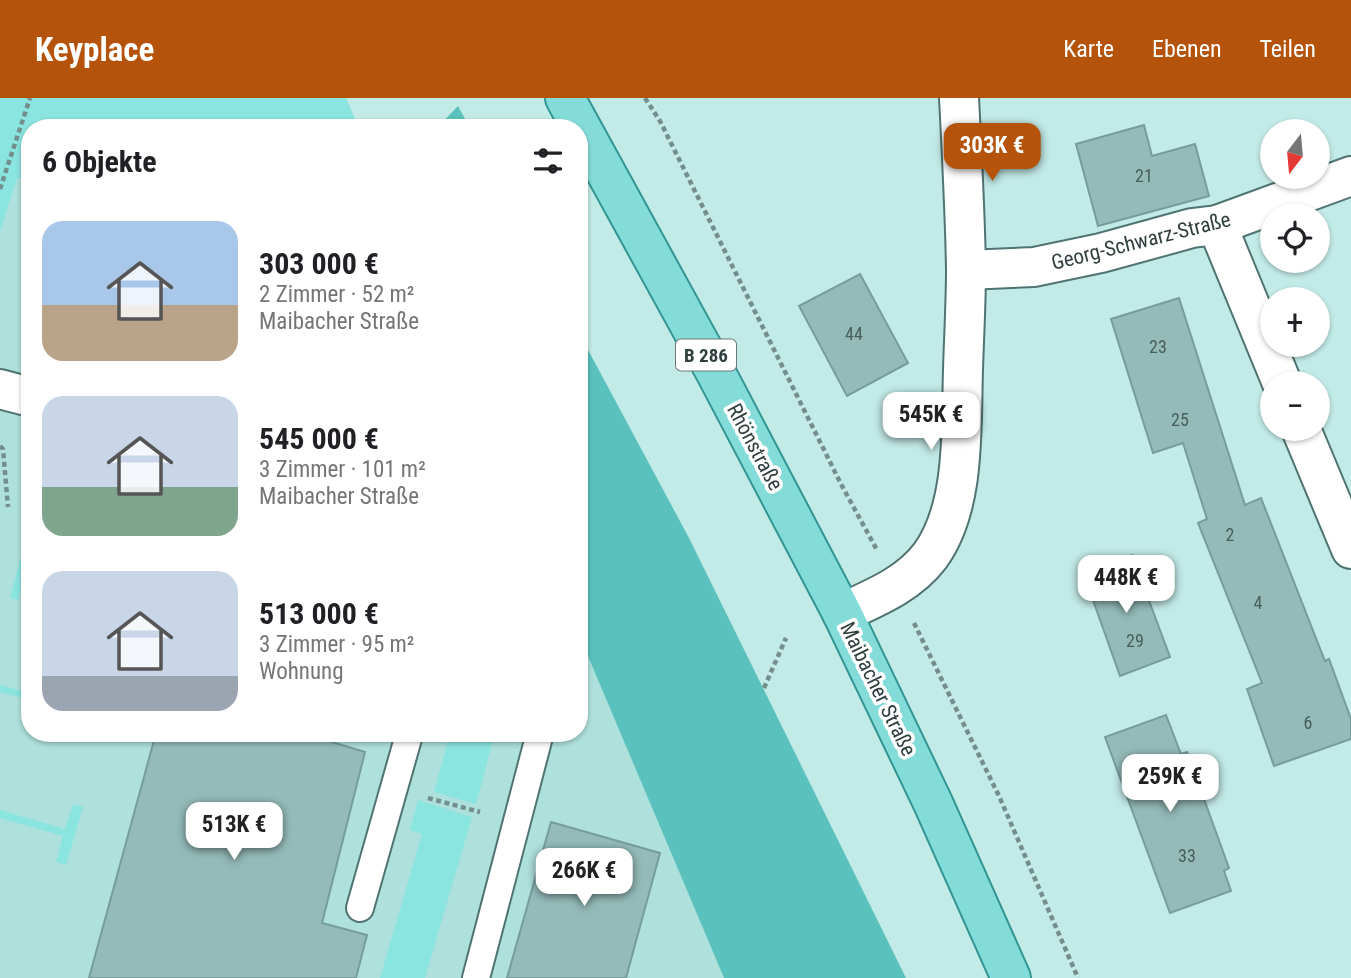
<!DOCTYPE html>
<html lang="de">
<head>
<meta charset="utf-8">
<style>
  :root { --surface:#fff; --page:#f2f2f2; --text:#202124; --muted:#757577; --accent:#b45309 }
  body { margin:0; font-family:"Roboto Condensed",sans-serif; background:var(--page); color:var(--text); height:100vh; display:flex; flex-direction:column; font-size:26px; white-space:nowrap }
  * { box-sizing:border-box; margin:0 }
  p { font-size:23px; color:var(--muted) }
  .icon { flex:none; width:38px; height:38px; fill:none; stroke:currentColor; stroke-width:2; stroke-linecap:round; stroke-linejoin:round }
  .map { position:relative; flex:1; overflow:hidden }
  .drawer { position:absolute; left:21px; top:21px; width:567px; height:623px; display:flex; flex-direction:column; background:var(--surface); border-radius:28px; box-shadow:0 2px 5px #0004 }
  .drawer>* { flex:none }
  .needle { width:46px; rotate:196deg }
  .buttons { position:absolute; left:1260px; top:21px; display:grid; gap:14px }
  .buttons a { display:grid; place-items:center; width:70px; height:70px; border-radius:50%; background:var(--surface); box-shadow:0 2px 5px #0004; font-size:35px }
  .price { position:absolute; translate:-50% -60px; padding:0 16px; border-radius:14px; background:#fff; color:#222; font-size:23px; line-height:46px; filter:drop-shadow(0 2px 4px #0008) }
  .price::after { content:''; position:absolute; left:50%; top:42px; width:21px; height:16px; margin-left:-10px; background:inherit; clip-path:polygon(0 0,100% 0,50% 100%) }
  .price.current { background:var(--accent); color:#fff }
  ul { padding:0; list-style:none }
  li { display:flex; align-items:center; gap:21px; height:175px; padding:0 21px }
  li span { display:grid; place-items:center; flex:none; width:196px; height:140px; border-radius:21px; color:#555 }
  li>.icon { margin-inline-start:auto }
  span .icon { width:84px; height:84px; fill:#fffc; stroke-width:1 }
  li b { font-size:30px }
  h2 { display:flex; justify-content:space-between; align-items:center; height:84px; padding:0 21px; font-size:30px }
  header { display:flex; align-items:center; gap:42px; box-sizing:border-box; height:98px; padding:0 35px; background:var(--accent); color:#fff }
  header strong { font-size:33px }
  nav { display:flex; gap:38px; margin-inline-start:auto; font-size:24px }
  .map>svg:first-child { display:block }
  .built { fill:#aee0dc }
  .green { fill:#8ae4df }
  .forest { fill:#5bc1bd }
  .building { fill:#94bbb8; stroke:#779d9a; stroke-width:2 }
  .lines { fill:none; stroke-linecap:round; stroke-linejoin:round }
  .lane-casing { stroke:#4f7472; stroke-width:30 }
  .street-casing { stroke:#4f7472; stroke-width:42 }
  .primary-casing { stroke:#319692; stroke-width:42 }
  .path { stroke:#738e8c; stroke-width:4.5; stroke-dasharray:5 3.5; stroke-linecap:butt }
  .lane { stroke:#fff; stroke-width:26 }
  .street { stroke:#fff; stroke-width:38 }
  .primary { stroke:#84dcd9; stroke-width:38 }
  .labels { text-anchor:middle; stroke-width:7; stroke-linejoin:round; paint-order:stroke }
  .number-label { font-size:18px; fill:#485e5c }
  .shield { fill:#fff; stroke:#6d7978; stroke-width:2 }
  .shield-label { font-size:19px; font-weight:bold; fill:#2f3f3e }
  .street-label { font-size:21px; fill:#2f3f3e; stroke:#fff }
</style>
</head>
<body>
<header>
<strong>Keyplace</strong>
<nav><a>Karte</a><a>Ebenen</a><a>Teilen</a></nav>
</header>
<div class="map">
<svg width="1351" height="880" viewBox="0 0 1351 880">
  <rect width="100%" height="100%" fill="#c2eae7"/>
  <!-- built -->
  <path class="built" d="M17 80 30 83V635H579V537L724 880H0V134Z"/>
  <!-- green -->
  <g class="green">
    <path d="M0 0H346L359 30H191L166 23 164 30H30V83L17 80 0 134Z"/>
    <path d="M25 442 30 444 28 468 30 469V477L25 476 18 502 10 500Z"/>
    <path d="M0 587 30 595V602L0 594Z"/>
    <path d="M450 635H495L476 706 434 694Z"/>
    <path d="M418 702 472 719 425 880H380L422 736 410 732Z"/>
    <path d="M73 706 83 709 66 767 56 764 63 738 0 720V712L65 731Z"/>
  </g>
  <!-- forest -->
  <g class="forest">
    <path d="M458 8 470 30H437Z"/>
    <path d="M579 235 689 440 906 880H724L579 537Z"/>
  </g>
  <!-- building -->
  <g class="building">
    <path d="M1144 27 1152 58 1195 46 1209 98 1098 128 1076 46Z"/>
    <path d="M860 176 908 265 847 298 799 208Z"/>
    <path d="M1179 200 1245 407 1261 400 1325 563 1329 561 1351 621V641L1274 668 1247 591 1262 585 1198 425 1207 421 1183 345 1153 355 1111 221Z"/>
    <path d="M1132 457 1170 559 1120 578 1083 474Z"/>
    <path d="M1166 617 1181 656 1187 654 1229 770 1224 773 1231 793 1170 815 1105 639Z"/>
    <path d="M156 635H302L365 654 322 825 367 837 356 880H89Z"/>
    <path d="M551 724 660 755 626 880H507Z"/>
  </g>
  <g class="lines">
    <!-- lane casing -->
    <g class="lane-casing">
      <g id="lane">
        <path d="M360 810 409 637"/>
        <path d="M476 880 540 635"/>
      </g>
    </g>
    <!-- street casing -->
    <g class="street-casing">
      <g id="street">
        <path d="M1217 127 1282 285"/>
        <path d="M966 172 1034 169 1101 155 1192 130 1217 127 1351 78"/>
        <path d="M0 291 30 299"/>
        <path d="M1301 331 1351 451"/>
        <path d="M842 515C874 500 908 487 930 458 966 409 961 330 963 272 964 238 966 204 966 171 965 114 962 57 959 0"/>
      </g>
    </g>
    <!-- primary casing -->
    <g class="primary-casing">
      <path id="primary" d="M565 0 716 275 842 515 933 705 1011 880"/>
    </g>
    <!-- path -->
    <g class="path">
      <path d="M645 0 660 23 842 388 877 452"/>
      <path d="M0 91 30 0"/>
      <path d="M0 348 3 351 8 409"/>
      <path d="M914 525 999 698 1078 880"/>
      <path d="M764 590 786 540"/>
      <path d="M428 700 480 714"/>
    </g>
    <!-- lane -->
    <use href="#lane" class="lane"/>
    <!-- street -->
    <use href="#street" class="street"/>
    <!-- primary -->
    <use href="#primary" class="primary"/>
  </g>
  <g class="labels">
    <!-- number labels -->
    <g class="number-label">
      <text x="1144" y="84">21</text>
      <text x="854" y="242">44</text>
      <text x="1158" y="255">23</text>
      <text x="1180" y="328">25</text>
      <text x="1230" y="443">2</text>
      <text x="1258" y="511">4</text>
      <text x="1135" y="549">29</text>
      <text x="1308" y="631">6</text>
      <text x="1187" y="764">33</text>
    </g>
    <!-- shield labels -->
    <rect class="shield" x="676" y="241.5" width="60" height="31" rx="5"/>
    <g class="shield-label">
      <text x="706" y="264">B 286</text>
    </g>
    <!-- street labels -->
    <g class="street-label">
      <text transform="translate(1141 143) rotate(-14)" y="7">Georg-Schwarz-Straße</text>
      <text transform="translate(755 349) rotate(62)" y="7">Rhönstraße</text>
      <text transform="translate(878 591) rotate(64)" y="7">Maibacher Straße</text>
    </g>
  </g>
</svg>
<div class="buttons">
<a><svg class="needle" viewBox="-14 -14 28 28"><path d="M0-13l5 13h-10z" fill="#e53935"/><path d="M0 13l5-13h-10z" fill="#757577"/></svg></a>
<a><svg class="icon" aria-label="locate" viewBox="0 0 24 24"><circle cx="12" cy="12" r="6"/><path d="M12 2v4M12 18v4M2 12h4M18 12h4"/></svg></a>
<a>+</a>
<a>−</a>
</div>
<b class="price current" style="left:992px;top:85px">303K €</b>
<b class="price" style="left:931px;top:354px">545K €</b>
<b class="price" style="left:1126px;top:517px">448K €</b>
<b class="price" style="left:1170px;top:716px">259K €</b>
<b class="price" style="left:234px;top:764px">513K €</b>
<b class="price" style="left:584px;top:810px">266K €</b>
<section class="drawer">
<h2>6 Objekte<svg class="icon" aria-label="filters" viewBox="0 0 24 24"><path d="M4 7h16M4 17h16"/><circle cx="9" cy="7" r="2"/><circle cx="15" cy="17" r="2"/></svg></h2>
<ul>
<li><span style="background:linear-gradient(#a9c7e8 60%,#b9a48a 0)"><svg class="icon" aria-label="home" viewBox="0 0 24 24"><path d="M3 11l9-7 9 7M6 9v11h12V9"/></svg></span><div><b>303 000 €</b><p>2 Zimmer · 52 m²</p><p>Maibacher Straße</p></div></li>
<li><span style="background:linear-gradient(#c9d6e8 65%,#7fa58c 0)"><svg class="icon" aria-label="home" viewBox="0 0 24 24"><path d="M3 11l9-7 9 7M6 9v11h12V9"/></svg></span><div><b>545 000 €</b><p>3 Zimmer · 101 m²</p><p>Maibacher Straße</p></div></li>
<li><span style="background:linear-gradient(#c9d6e8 75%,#9aa5b1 0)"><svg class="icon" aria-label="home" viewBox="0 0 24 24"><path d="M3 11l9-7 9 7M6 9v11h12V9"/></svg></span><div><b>513 000 €</b><p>3 Zimmer · 95 m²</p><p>Wohnung</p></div></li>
</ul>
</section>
</div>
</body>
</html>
